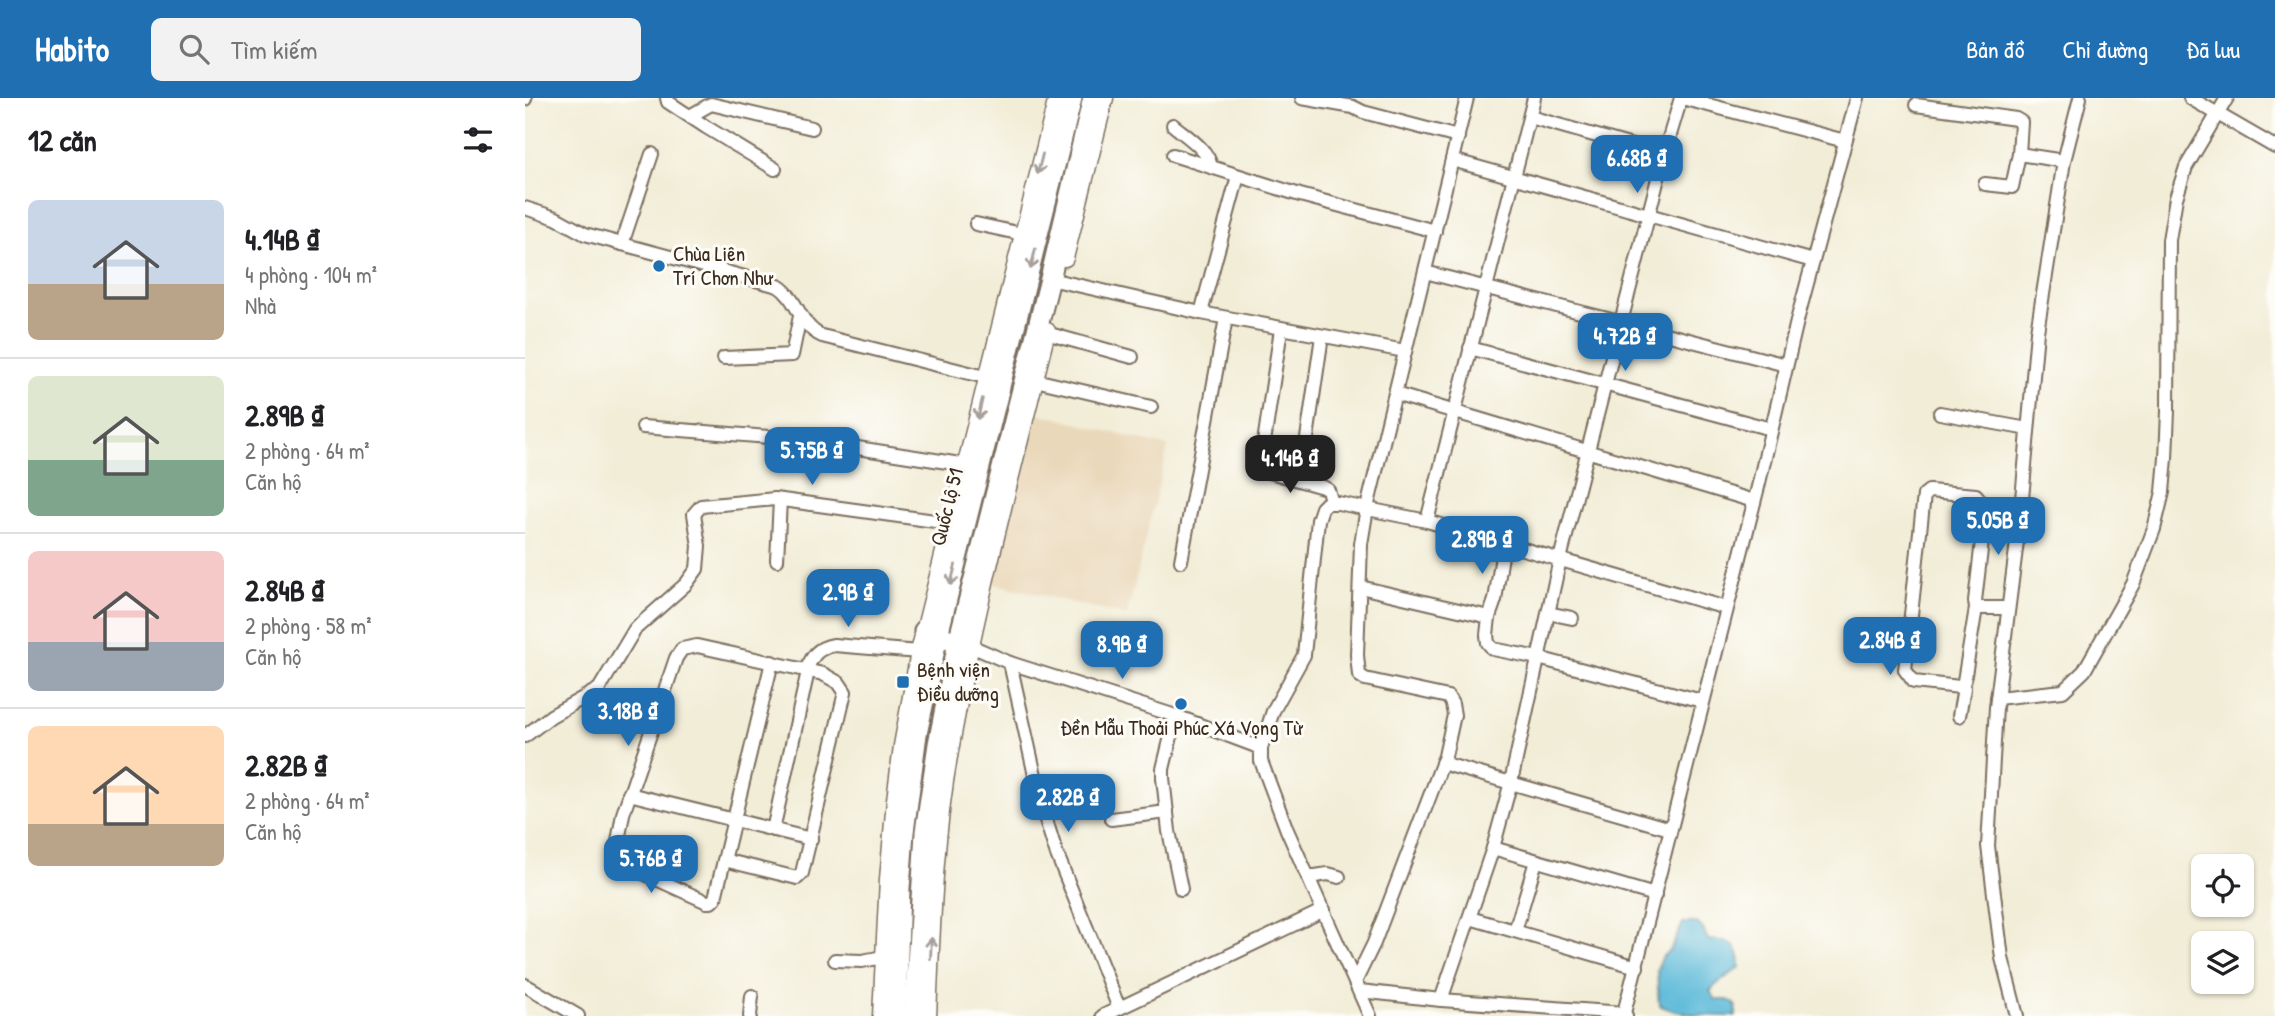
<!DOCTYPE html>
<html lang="vi">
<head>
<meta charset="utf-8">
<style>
  :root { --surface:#fff; --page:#f2f2f2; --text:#202124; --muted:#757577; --line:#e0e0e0; --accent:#1f6fb2 }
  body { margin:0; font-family:"Patrick Hand",sans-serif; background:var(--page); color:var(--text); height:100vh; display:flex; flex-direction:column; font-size:26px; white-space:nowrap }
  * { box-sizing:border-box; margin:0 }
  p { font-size:23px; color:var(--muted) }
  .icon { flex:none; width:38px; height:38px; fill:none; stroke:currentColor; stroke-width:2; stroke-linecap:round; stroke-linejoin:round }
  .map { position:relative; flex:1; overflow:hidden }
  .drawer { display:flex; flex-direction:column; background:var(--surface); width:525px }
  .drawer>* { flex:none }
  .tools { position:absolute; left:1666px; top:756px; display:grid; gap:14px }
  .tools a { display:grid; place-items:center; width:63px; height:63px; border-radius:10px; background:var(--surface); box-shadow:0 2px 5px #0004; font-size:35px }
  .price { position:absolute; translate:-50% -60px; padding:0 16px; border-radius:14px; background:var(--accent); color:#fff; font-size:23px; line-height:46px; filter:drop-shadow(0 2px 4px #0008) }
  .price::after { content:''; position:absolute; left:50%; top:42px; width:21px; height:16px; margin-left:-10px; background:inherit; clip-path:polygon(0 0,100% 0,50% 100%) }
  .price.active { background:#222; color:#fff }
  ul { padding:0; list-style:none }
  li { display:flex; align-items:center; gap:21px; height:175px; padding:0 28px }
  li+li { border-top:2px solid var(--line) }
  li span { display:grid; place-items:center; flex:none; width:196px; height:140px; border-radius:10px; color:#555 }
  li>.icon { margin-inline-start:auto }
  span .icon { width:84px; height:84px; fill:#fffc; stroke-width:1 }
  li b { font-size:30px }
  h2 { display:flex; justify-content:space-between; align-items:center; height:84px; padding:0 28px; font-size:30px }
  header { display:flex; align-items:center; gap:42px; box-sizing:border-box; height:98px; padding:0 35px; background:var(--accent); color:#fff }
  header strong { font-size:33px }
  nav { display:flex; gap:38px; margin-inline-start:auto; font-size:24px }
  .search { width:490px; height:63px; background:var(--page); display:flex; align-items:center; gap:18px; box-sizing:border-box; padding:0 24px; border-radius:10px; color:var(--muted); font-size:26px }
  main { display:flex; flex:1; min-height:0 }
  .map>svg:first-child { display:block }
  .built { fill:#ead8ba }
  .water { fill:#5bbad9; stroke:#4b727c; stroke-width:2 }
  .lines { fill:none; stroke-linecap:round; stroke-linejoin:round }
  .minor-casing { stroke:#7b6e5f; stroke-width:16 }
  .major-casing { stroke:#7b6e5f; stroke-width:19 }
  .highway-casing { stroke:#7b6e5f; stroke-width:23 }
  .minor { stroke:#fff; stroke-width:12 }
  .major { stroke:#fff; stroke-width:16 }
  .highway { stroke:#fff; stroke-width:19 }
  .oneway { stroke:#a79f9a }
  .poi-dot { fill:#1f6fb2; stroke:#fdfcf7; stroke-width:2.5 }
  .labels { text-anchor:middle; stroke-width:6; stroke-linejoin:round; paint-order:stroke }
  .poi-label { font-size:21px; fill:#3b2a1e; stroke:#fdfcf7; text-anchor:start }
  .street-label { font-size:21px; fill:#3b2a1e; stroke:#fdfcf7 }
</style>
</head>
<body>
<header>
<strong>Habito</strong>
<div class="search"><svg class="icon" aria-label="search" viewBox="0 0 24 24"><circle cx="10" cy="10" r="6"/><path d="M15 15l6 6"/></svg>Tìm kiếm</div>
<nav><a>Bản đồ</a><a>Chỉ đường</a><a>Đã lưu</a></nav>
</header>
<main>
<section class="drawer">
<h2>12 căn<svg class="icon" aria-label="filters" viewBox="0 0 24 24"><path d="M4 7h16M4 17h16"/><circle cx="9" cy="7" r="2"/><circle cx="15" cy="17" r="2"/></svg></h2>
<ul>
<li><span style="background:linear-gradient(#c9d6e8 60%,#b9a48a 0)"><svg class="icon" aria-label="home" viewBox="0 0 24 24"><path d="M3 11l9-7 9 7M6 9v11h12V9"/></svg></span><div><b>4.14B ₫</b><p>4 phòng · 104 m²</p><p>Nhà</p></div></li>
<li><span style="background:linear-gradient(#dfe7d0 60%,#7fa58c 0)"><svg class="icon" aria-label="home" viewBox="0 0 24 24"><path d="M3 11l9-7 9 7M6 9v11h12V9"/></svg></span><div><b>2.89B ₫</b><p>2 phòng · 64 m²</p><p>Căn hộ</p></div></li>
<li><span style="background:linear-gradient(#f6c9c9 65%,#9aa5b1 0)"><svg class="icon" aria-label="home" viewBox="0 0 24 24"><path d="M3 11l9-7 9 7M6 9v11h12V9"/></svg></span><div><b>2.84B ₫</b><p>2 phòng · 58 m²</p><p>Căn hộ</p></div></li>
<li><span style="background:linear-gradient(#ffd9b3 70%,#b9a48a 0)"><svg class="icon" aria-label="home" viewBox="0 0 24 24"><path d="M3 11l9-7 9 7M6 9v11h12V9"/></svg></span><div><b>2.82B ₫</b><p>2 phòng · 64 m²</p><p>Căn hộ</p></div></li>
</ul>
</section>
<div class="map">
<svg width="1750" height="918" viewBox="0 0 1750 918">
  <rect width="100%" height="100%" fill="#fdfcf7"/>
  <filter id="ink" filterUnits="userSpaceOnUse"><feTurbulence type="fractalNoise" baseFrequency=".0143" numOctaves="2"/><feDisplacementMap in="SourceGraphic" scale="14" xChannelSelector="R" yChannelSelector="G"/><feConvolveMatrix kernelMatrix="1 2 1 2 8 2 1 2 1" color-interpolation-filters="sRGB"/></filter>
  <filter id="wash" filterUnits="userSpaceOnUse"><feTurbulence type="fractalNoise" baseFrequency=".00686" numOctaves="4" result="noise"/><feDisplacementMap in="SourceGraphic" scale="28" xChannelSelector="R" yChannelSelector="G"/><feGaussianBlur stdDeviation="1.57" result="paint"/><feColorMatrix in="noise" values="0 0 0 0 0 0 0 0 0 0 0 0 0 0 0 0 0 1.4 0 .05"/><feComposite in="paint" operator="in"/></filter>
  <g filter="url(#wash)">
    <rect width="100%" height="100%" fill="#f2edd7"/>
    <!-- built -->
    <path class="built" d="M508 314 643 349 602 518 467 485Z"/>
    <!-- water -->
    <path class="water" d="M1158 825H1172L1178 831 1183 842C1204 842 1215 845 1215 869 1205 878 1194 882 1185 893L1191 902H1203L1211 907V918C1185 918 1157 918 1134 907L1132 871 1138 858 1146 851Z"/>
  </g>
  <g filter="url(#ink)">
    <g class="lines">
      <!-- minor casing -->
      <g class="minor-casing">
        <g id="minor">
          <path d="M142 0 143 4 181 29 250 71"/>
          <path d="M777 0 828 9 838 14 933 39"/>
          <path d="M1157 0 1320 43"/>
          <path d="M1665 0 1750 49"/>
          <path d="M0 1V0"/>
          <path d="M1391 7 1491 21 1496 24 1494 56 1487 89 1460 86"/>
          <path d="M165 18 186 6 287 30"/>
          <path d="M1005 19 1139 57"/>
          <path d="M648 27C661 38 683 51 686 69"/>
          <path d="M1494 56 1539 63"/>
          <path d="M648 57 775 97 910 133"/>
          <path d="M927 62 1288 163"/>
          <path d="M0 110 31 120 60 136 97 146 253 188C273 200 274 228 297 238L468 281"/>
          <path d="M451 126 497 136"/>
          <path d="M97 146 127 56"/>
          <path d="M900 174 1261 267"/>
          <path d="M525 181 676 215 880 253"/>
          <path d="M676 215 713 78"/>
          <path d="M521 235 607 259"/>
          <path d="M945 250 1246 331"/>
          <path d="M199 260 267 257 275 218"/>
          <path d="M510 282 626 309"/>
          <path d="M870 296 1229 403"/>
          <path d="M1415 315 1503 331"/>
          <path d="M118 329 281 342 448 368"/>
          <path d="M781 347 797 238"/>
          <path d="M738 351 756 231"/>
          <path d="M741 373 798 389 803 392 807 405"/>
          <path d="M1404 393 1451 397 1461 409 1450 503 1451 510 1439 583 1435 589 1389 584 1380 572 1399 397Z"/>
          <path d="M902 423 1009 0"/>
          <path d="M252 462 255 402"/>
          <path d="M656 463 701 220"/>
          <path d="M835 489 964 519 962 537 963 545 968 551 1013 560 1177 603"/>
          <path d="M1451 510H1483"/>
          <path d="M1023 515 1047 520"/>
          <path d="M964 519 970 502 979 445"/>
          <path d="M446 548 485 565 651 618 736 650"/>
          <path d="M485 565 517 709 531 754 594 910"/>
          <path d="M281 572C288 557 292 550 309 547L394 554"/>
          <path d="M1472 600 1538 593 1559 573 1608 486 1629 431 1638 394 1641 360 1643 313 1644 142 1651 100 1661 69 1702 0"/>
          <path d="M651 618 638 671V680L644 733 656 791"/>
          <path d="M1434 618 1439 590 1437 587"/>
          <path d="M0 638 26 618 74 591 110 531 161 486 172 471 174 448 169 416 176 408 250 401 432 426"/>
          <path d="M917 665 1145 731"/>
          <path d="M104 696 286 741"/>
          <path d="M586 721 642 714"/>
          <path d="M248 732 283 573"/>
          <path d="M968 750 1130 797"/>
          <path d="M199 762 272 780 277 775 320 594 314 585 298 576 172 548 157 551 151 560 98 716 90 760 94 764 182 804H186L190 800 247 564"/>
          <path d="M784 779 803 776 814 779"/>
          <path d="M945 820 1112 869"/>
          <path d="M990 833 1011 763"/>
          <path d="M310 862 337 863 358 859"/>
          <path d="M830 884 849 845 920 658 929 617 927 606 923 599 840 581 834 577 832 557 836 446 842 410 942 0"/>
          <path d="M0 887 53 918"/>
          <path d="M835 893 916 902 1099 915 1101 918"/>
          <path d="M916 902 968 750 986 684 1035 461 1139 57 1156 0"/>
          <path d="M1099 915 1233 389 1273 219 1332 0"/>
          <path d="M225 918 227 898"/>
          <path d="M578 918 799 812"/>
          <path d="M845 918 762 732 736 663V650L748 613 779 557 793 422 797 410 802 405H813L902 423 1201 510"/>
          <path d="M1492 918 1477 860 1463 748 1471 609 1496 412 1512 234 1539 63 1555 0"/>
        </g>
      </g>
      <!-- major casing -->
      <g class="major-casing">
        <g id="major">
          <path d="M540 160 580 0"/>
          <path d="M356 918 363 781 370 702 377 648 394 554 532 0"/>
          <path d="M403 918C407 829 409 740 425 653 450 511 488 372 522 233"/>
        </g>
      </g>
      <!-- highway casing -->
      <g class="highway-casing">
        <g id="highway">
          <path d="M399 533 446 548"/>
          <path d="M371 918 375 790 379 734 392 636 413 537 547 0"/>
          <path d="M389 918 400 734 413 646 433 544 525 181 568 0"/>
        </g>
      </g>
      <!-- minor -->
      <use href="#minor" class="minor"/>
      <!-- major -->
      <use href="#major" class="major"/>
      <!-- highway -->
      <use href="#highway" class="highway"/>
    </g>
    <!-- one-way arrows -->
    <defs><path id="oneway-shaft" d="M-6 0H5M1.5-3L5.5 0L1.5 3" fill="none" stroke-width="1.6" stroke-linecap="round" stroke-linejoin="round" transform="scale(1.75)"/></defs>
    <g class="oneway">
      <use href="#oneway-shaft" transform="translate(515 66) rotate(104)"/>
      <use href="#oneway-shaft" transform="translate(508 161) rotate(104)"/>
      <use href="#oneway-shaft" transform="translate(455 311) rotate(103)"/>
      <use href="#oneway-shaft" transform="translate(428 477) rotate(104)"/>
      <use href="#oneway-shaft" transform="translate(406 850) rotate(-87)"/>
    </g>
  </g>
  <!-- markers -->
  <g class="poi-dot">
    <circle cx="134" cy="168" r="7"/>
    <rect x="371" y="577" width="14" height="14" rx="3.5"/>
    <circle cx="656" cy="606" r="7"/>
  </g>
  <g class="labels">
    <!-- poi labels -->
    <g class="poi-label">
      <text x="148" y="163">Chùa Liên<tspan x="148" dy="24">Trí Chơn Như</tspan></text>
      <text x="392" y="579">Bệnh viện<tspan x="392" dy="24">Điều dưỡng</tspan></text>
      <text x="656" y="637" text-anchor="middle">Đền Mẫu Thoải Phúc Xá Vọng Từ</text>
    </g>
    <!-- street labels -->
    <g class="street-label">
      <text transform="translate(422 409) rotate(-76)" y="7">Quốc lộ 51</text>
    </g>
  </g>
</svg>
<div class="tools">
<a><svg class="icon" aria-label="locate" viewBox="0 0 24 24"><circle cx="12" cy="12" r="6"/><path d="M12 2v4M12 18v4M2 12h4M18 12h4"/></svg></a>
<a><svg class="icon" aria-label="layers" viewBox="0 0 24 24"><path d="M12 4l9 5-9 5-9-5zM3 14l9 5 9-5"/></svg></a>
</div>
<b class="price" style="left:1112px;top:97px">6.68B ₫</b>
<b class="price" style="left:1100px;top:275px">4.72B ₫</b>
<b class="price" style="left:287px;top:389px">5.75B ₫</b>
<b class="price active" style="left:765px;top:397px">4.14B ₫</b>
<b class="price" style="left:1473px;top:459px">5.05B ₫</b>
<b class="price" style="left:957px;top:478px">2.89B ₫</b>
<b class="price" style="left:323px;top:531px">2.9B ₫</b>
<b class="price" style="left:1365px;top:579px">2.84B ₫</b>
<b class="price" style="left:597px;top:583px">8.9B ₫</b>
<b class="price" style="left:103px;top:650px">3.18B ₫</b>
<b class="price" style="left:543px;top:736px">2.82B ₫</b>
<b class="price" style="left:126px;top:797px">5.76B ₫</b>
</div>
</main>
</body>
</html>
